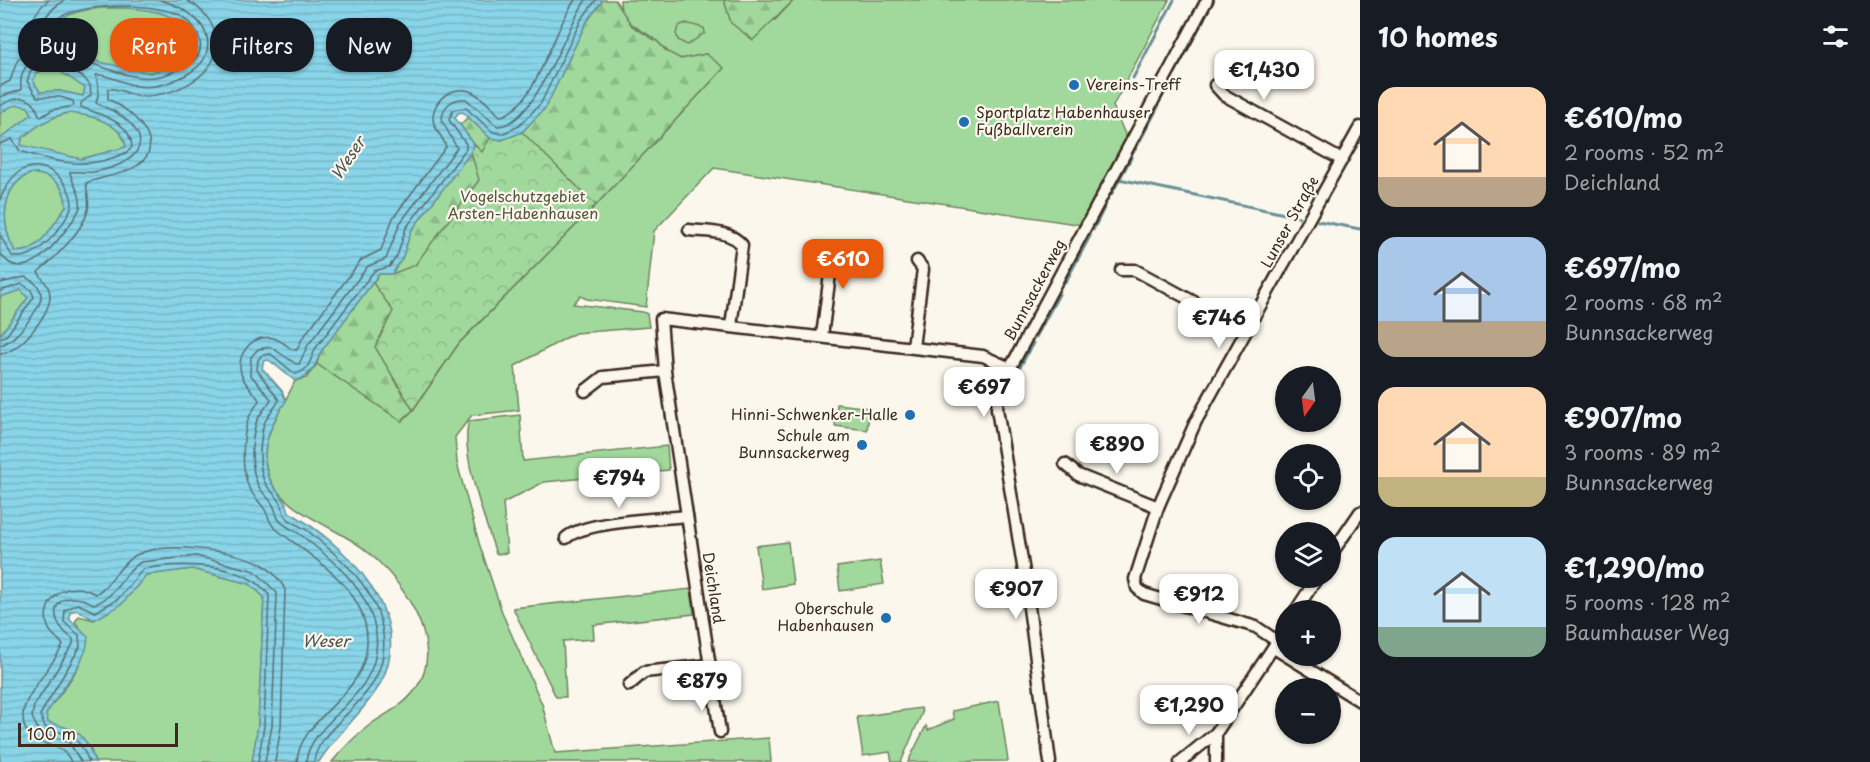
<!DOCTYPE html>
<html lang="en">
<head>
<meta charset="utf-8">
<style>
  :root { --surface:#171b24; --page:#20242c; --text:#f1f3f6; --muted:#9ea1a6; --accent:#ea580c }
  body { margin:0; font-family:"Playpen Sans",sans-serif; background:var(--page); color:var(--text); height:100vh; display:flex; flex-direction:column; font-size:22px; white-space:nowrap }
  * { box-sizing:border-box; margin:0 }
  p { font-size:20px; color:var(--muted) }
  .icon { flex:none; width:33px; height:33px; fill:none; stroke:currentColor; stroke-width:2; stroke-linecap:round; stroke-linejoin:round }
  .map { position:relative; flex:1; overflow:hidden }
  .panel { display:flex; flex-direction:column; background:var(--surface); width:510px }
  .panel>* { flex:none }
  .top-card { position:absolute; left:18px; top:18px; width:570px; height:54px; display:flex; gap:12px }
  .needle { width:39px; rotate:194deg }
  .tools { position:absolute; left:1275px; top:366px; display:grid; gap:12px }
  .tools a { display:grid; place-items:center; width:66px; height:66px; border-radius:50%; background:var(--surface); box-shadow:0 2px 4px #0004; font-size:30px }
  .scale { position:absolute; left:18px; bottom:15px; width:160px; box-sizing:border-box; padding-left:6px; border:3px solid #3b2a1e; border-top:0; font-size:16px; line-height:21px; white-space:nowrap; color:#3b2a1e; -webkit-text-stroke:4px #fbf7ec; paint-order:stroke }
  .price { position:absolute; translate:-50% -51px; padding:0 14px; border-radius:12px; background:#fff; color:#222; font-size:20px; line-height:39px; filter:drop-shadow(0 2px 3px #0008) }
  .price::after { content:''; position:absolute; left:50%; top:36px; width:18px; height:14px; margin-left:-9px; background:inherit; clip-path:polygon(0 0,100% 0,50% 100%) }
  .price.selected { background:var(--accent); color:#fff }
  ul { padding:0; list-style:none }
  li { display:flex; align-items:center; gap:18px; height:150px; padding:0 18px }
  li span { display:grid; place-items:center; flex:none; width:168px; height:120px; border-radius:18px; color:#555 }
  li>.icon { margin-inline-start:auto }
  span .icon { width:72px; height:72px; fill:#fffc; stroke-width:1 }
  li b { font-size:26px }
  h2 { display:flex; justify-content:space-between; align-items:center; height:72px; padding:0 18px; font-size:26px }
  .tag { padding:0 21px; border-radius:24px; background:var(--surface); box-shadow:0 2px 4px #0004; font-size:21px; line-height:54px }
  .tag.selected { background:var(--accent); color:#fff }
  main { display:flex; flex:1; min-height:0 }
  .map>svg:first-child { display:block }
  .grass { fill:#a1d99d; stroke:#6e825e; stroke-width:1.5 }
  .forest { fill:url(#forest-firs); stroke:#6e825e; stroke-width:1.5 }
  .park { fill:url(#park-crowns); stroke:#6e825e; stroke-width:1.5 }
  .water { fill:url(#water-rules); stroke:#699097; stroke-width:1.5; fill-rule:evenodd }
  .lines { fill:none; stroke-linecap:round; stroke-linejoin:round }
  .shore { stroke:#5a6e6f; stroke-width:1.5 }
  .stream { stroke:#699097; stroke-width:3 }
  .street-casing { stroke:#3b2a1e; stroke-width:15 }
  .street { stroke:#fbf7ec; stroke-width:10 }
  .poi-dot { fill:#1f6fb2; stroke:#fbf7ec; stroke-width:2 }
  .labels { text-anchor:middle; stroke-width:4.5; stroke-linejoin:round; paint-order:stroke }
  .poi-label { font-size:15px; fill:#3b2a1e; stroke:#fbf7ec; text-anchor:end }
  .park-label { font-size:15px; fill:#54563e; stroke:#fbf7ec }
  .street-label { font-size:15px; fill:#3b2a1e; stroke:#fbf7ec }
  .water-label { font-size:16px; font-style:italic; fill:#4e5450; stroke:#fbf7ec }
</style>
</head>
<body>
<main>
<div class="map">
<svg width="1360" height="762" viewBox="0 0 1360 762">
  <defs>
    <pattern id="forest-firs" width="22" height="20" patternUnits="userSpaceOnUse" patternTransform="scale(1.5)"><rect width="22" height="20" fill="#a1d99d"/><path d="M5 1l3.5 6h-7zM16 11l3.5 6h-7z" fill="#8cba87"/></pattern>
    <pattern id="park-crowns" width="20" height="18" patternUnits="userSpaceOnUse" patternTransform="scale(1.5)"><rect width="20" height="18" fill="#a1d99d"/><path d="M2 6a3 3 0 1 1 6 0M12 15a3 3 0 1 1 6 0" fill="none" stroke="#8cba87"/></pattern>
    <pattern id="water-rules" width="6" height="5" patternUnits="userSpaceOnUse" patternTransform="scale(1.5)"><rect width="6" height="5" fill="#88d4e8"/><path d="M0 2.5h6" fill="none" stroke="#76b6c7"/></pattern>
  </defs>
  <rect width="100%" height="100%" fill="#fbf7ec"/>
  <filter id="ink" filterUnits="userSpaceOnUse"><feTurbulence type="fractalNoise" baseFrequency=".0167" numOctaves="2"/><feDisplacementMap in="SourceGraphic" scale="12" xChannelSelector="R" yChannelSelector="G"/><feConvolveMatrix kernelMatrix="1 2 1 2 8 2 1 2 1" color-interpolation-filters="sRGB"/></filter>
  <g filter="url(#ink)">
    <!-- grass -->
    <g class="grass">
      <path d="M620 0H724L775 20 794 0H1169L1113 106 1127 139 1082 225 714 168 654 231 646 307 587 299 580 296 573 304 643 312 647 314 649 327 575 333 515 366 519 410 472 415 455 437 457 463 479 543 503 615 542 704 555 753 769 738 771 762H332C344 747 356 735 371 724 388 712 406 705 417 687 447 642 400 577 364 549 338 528 283 511 270 479 254 442 281 413 295 381L306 378 317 364 402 421 413 410 459 343 596 205 723 69 706 54C698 55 685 60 678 58 668 54 664 47 656 40 641 28 619 23 620 0Z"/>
      <path d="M100 8C126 7 159 7 181 23 219 51 166 73 141 73L59 53C34 21 76 10 100 8Z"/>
      <path d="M54 67 85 88 83 96 60 91 40 92 33 81 36 73Z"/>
      <path d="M21 104 28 107 32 114 0 139V113L13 105Z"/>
      <path d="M67 113C88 114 123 122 126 147L81 159 21 146 22 138C36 126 50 117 67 113Z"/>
      <path d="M32 173C51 175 66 185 66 206 55 222 39 256 15 251 0 226 0 185 32 173Z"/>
      <path d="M21 290 28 298 0 335V297Z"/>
      <path d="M837 404 870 408 867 430 835 426Z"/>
      <path d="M520 415 523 461 667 446 669 470 544 482 503 503 507 553 496 554C486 522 459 452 469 421Z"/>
      <path d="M788 542 793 584 762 589 756 546Z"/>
      <path d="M880 561 884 584 840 591 837 567Z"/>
      <path d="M192 569 250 584 264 597 258 725 252 762H95L90 747 47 722 46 714C62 689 103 649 75 622L79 616 94 620 122 604 146 575Z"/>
      <path d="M691 589 694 614 593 625 594 639 563 641 566 697H556L513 608Z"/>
      <path d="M999 701 1008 761 908 762 926 726 928 730 954 719 952 711Z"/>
      <path d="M921 708 922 713 901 762H892L890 752 863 756 857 717Z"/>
    </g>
    <!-- forest -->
    <g class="forest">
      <path d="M603 0H615L632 26 658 42 666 51 681 59 706 54 724 68 596 205 459 343 413 410 401 421 317 364 320 353 379 274 402 259 411 231 471 152 474 144 460 125 468 117 490 138 522 132 546 107 586 23Z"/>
      <path d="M724 0H794L753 40 731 23Z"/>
      <path d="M686 23 704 28 705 33 687 45 678 40 676 33 680 25Z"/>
    </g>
    <!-- park -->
    <path class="park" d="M522 132 596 205 459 343 413 410 375 347 393 311 373 283 379 274H392L415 265 479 180 471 152 474 144 482 152 490 138 502 140Z"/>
    <!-- water -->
    <path class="water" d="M0 0H603L586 23 546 107 522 132 502 140 490 138 463 112 458 113 455 118 474 144 471 152 411 231 402 259 392 274H379L320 353C316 367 309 377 295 381L269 360 264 361 262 368 282 391 286 401C271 423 257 452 270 480 276 493 286 497 289 512 345 544 419 616 379 686 362 714 336 734 319 762H252L258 725 264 597 250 584 192 569 146 575 122 604 94 620 77 610 70 612V620L88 637 86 650 77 668 46 714 48 722C78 731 84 731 95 762H0V335L28 298 21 290 0 297V139L32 114 28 107C16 103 10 106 0 113ZM100 8C131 7 194 7 194 50L191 55 169 67 150 73 59 53C34 21 76 10 100 8ZM54 67 85 88 83 96 60 91 40 92 33 81 36 73ZM67 113C87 114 123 122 126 147L81 159 21 145 22 138C36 126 50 117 67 113ZM32 173C51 175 66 185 66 206 55 222 38 256 15 251 0 226 0 185 32 173Z"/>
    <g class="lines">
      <!-- shore -->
      <g class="shore">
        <path d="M0 86 10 81 17 61 29 50C29 30 31 12 49 0"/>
        <path d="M0 97 21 90C19 71 26 64 41 54 33 29 44 13 65 0"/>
        <path d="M0 106C10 100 24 93 34 104 37 108 37 113 41 117L52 110 74 106 73 101 60 97H37L27 81 32 68 54 60C52 51 44 46 45 35 49 0 151 1 180 15 193 22 207 42 197 57 193 64 178 70 170 73 128 90 95 53 64 63V66L84 78 90 85 91 95 81 103V107C100 115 131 121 132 147 128 154 119 155 112 158 81 169 51 161 20 151L12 139 0 144"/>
        <path d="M0 199C5 189 10 178 19 172 43 155 72 182 72 205 65 226 36 263 12 256L0 235"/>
        <path d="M0 253C21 285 51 250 65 231 70 224 78 215 80 207 82 193 71 183 70 172 77 171 85 173 93 172 132 166 162 143 117 113 111 109 102 107 96 103L99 92 96 75C109 74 124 84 137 86 157 90 191 77 203 61 220 29 187 7 160 0"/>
        <path d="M0 283 25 277C33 281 40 285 41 295 43 307 13 344 0 345"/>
        <path d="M0 291 22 284 31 290 34 297 7 335 0 338"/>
        <path d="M0 354C18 354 51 314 50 296 50 285 42 280 38 272 54 259 83 231 88 210 90 201 87 192 86 183 102 177 124 175 138 165 170 142 128 108 108 99V89C118 87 129 95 139 96 170 98 222 76 216 39 214 22 202 8 186 0"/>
        <path d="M71 762C61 736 22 753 23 714 24 695 54 664 63 645 59 639 51 635 48 627 41 606 57 587 78 588 84 588 90 592 96 594 112 584 120 563 136 555 164 541 232 550 260 563 269 568 281 580 285 590L281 727 275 762"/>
        <path d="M81 762 69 742 39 732 32 717 34 706 73 644V639C40 615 58 585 94 604 117 597 122 573 141 562L196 556 255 571 277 593 272 726 265 762"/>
        <path d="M89 762C79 735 70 736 45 727L40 715 80 647 79 635 64 622 65 610 78 604 95 612 118 599 143 569C180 562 245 562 269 595L264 726 258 762"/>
        <path d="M297 762C299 716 370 696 367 638 365 586 311 557 276 529 269 524 269 517 265 510 260 502 253 496 249 488 241 468 242 439 248 420 250 413 256 407 259 400 254 391 243 384 241 373 236 353 253 334 273 338 281 340 287 346 293 350H297L302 339 361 260 381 250 393 218 446 147C444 137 433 130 433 118 433 97 457 83 474 93 484 99 492 108 500 116 535 110 554 27 575 0"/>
        <path d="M306 762C309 720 384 697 376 634 370 590 334 561 301 535 294 530 284 526 279 520 276 516 276 511 274 507 271 499 262 494 258 485 250 469 251 440 256 423 259 414 267 407 271 399L250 374 251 357 258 349 271 347 296 364H299L308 345 368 266 386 259 400 223 457 148 442 121C442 106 452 98 466 99L497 126C535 127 565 28 586 0"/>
        <path d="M314 762C318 721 392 700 383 634 378 589 341 558 308 531 301 526 290 522 285 516 282 512 283 507 281 503 277 495 268 490 264 481 258 465 260 443 263 427 265 417 275 409 279 400L257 370 258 360 262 355 271 354 295 374C308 372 311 360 315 349L374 271 389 267 397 256 406 228 466 149V144L449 120 453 110 466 108 493 132 502 134 519 126 541 103 581 20 596 0"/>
      </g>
      <!-- stream -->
      <g class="stream">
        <path d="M1210 7 1214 0"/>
        <path d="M1175 73 1204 19"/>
        <path d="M1133 78 1174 0"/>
        <path d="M1161 99 1172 79"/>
        <path d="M1135 150 1158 107"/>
        <path d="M1119 179 1299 217"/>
        <path d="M1111 195 1132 156"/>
        <path d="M1318 221 1360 229"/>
        <path d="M1093 230 1106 204"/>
        <path d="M1065 283 1090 236"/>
        <path d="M1036 337 1059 294"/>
        <path d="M1019 369 1033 343"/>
        <path d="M1006 395 1015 377"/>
      </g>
      <!-- street casing -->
      <g class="street-casing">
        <g id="street">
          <path d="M1215 85 1224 95 1342 160"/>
          <path d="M689 230C707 232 730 230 742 245L731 326"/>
          <path d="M1121 270H1135L1246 330"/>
          <path d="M822 336 832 259 827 251"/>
          <path d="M913 347 923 269 917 261"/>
          <path d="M585 391 603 377 665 371"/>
          <path d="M1065 464 1078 475 1158 507"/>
          <path d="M566 538C584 521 660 519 687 516"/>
          <path d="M1330 556 1360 512"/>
          <path d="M1296 610 1317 578"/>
          <path d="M1277 641 1256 627 1144 594 1137 588 1135 579 1158 507 1196 421 1360 127"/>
          <path d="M1274 648 1360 701"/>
          <path d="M629 685 644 672 710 665"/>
          <path d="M720 732 665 371 661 319 983 356 1010 368"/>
          <path d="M1050 762 1025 578 997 409 998 391 1207 0"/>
          <path d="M1180 762 1216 733 1286 628"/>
          <path d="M1216 762V733"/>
        </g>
      </g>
      <!-- street -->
      <use href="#street" class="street"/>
    </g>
  </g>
  <!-- markers -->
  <g class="poi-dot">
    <circle cx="1074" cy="85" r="6"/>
    <circle cx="964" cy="122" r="6"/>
    <circle cx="910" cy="415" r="6"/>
    <circle cx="862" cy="445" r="6"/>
    <circle cx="886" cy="618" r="6"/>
  </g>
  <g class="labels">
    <!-- poi labels -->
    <g class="poi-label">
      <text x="1086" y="90" text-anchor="start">Vereins-Treff</text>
      <text x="976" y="118" text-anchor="start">Sportplatz Habenhauser<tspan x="976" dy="17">Fußballverein</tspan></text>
      <text x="898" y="420">Hinni-Schwenker-Halle</text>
      <text x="850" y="441">Schule am<tspan x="850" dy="17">Bunnsackerweg</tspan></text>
      <text x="874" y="614">Oberschule<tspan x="874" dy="17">Habenhausen</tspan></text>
    </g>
    <!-- park labels -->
    <g class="park-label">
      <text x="523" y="202">Vogelschutzgebiet<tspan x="523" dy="17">Arsten-Habenhausen</tspan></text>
    </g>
    <!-- street labels -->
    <g class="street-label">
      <text transform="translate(1290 222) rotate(-61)" y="5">Lunser Straße</text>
      <text transform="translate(1035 290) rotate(-62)" y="5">Bunnsackerweg</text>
      <text transform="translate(713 588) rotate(81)" y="5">Deichland</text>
    </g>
    <!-- water labels -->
    <g class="water-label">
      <text transform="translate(348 158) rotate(-56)" y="6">Weser</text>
      <text x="326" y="647">Weser</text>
    </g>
  </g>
</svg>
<div class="tools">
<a><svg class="needle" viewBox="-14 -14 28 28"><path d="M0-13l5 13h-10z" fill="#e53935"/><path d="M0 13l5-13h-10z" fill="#9ea1a6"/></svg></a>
<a><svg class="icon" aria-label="locate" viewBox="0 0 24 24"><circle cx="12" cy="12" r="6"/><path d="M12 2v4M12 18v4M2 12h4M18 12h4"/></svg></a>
<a><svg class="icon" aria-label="layers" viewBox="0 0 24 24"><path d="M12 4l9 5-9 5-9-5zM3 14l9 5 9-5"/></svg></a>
<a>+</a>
<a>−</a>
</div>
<div class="scale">100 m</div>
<b class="price" style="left:1264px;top:101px">€1,430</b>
<b class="price selected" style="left:843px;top:290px">€610</b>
<b class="price" style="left:1219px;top:349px">€746</b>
<b class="price" style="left:984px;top:418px">€697</b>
<b class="price" style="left:1117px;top:475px">€890</b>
<b class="price" style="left:619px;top:509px">€794</b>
<b class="price" style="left:1016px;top:620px">€907</b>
<b class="price" style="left:1199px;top:625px">€912</b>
<b class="price" style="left:702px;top:712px">€879</b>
<b class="price" style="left:1189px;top:736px">€1,290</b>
<div class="top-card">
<a class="tag">Buy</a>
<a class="tag selected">Rent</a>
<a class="tag">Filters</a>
<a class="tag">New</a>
</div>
</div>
<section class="panel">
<h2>10 homes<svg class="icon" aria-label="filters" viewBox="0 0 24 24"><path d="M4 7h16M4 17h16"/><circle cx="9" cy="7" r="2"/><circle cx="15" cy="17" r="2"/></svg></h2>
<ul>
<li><span style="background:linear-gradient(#ffd9b3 75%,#b9a48a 0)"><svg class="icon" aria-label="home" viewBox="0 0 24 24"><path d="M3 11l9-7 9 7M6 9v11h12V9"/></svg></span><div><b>€610/mo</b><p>2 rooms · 52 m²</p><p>Deichland</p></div></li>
<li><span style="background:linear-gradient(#a9c7e8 70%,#b9a48a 0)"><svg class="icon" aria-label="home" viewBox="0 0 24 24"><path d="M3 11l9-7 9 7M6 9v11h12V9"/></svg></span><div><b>€697/mo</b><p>2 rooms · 68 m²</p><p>Bunnsackerweg</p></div></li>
<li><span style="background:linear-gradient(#ffd9b3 75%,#c2b280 0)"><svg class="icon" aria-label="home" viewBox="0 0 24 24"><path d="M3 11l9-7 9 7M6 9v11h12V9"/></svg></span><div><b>€907/mo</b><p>3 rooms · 89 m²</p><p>Bunnsackerweg</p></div></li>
<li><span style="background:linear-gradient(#bfe0f5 75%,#7fa58c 0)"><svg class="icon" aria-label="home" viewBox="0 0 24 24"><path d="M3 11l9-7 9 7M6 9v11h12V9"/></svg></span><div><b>€1,290/mo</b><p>5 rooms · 128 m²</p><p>Baumhauser Weg</p></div></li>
</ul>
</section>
</main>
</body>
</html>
